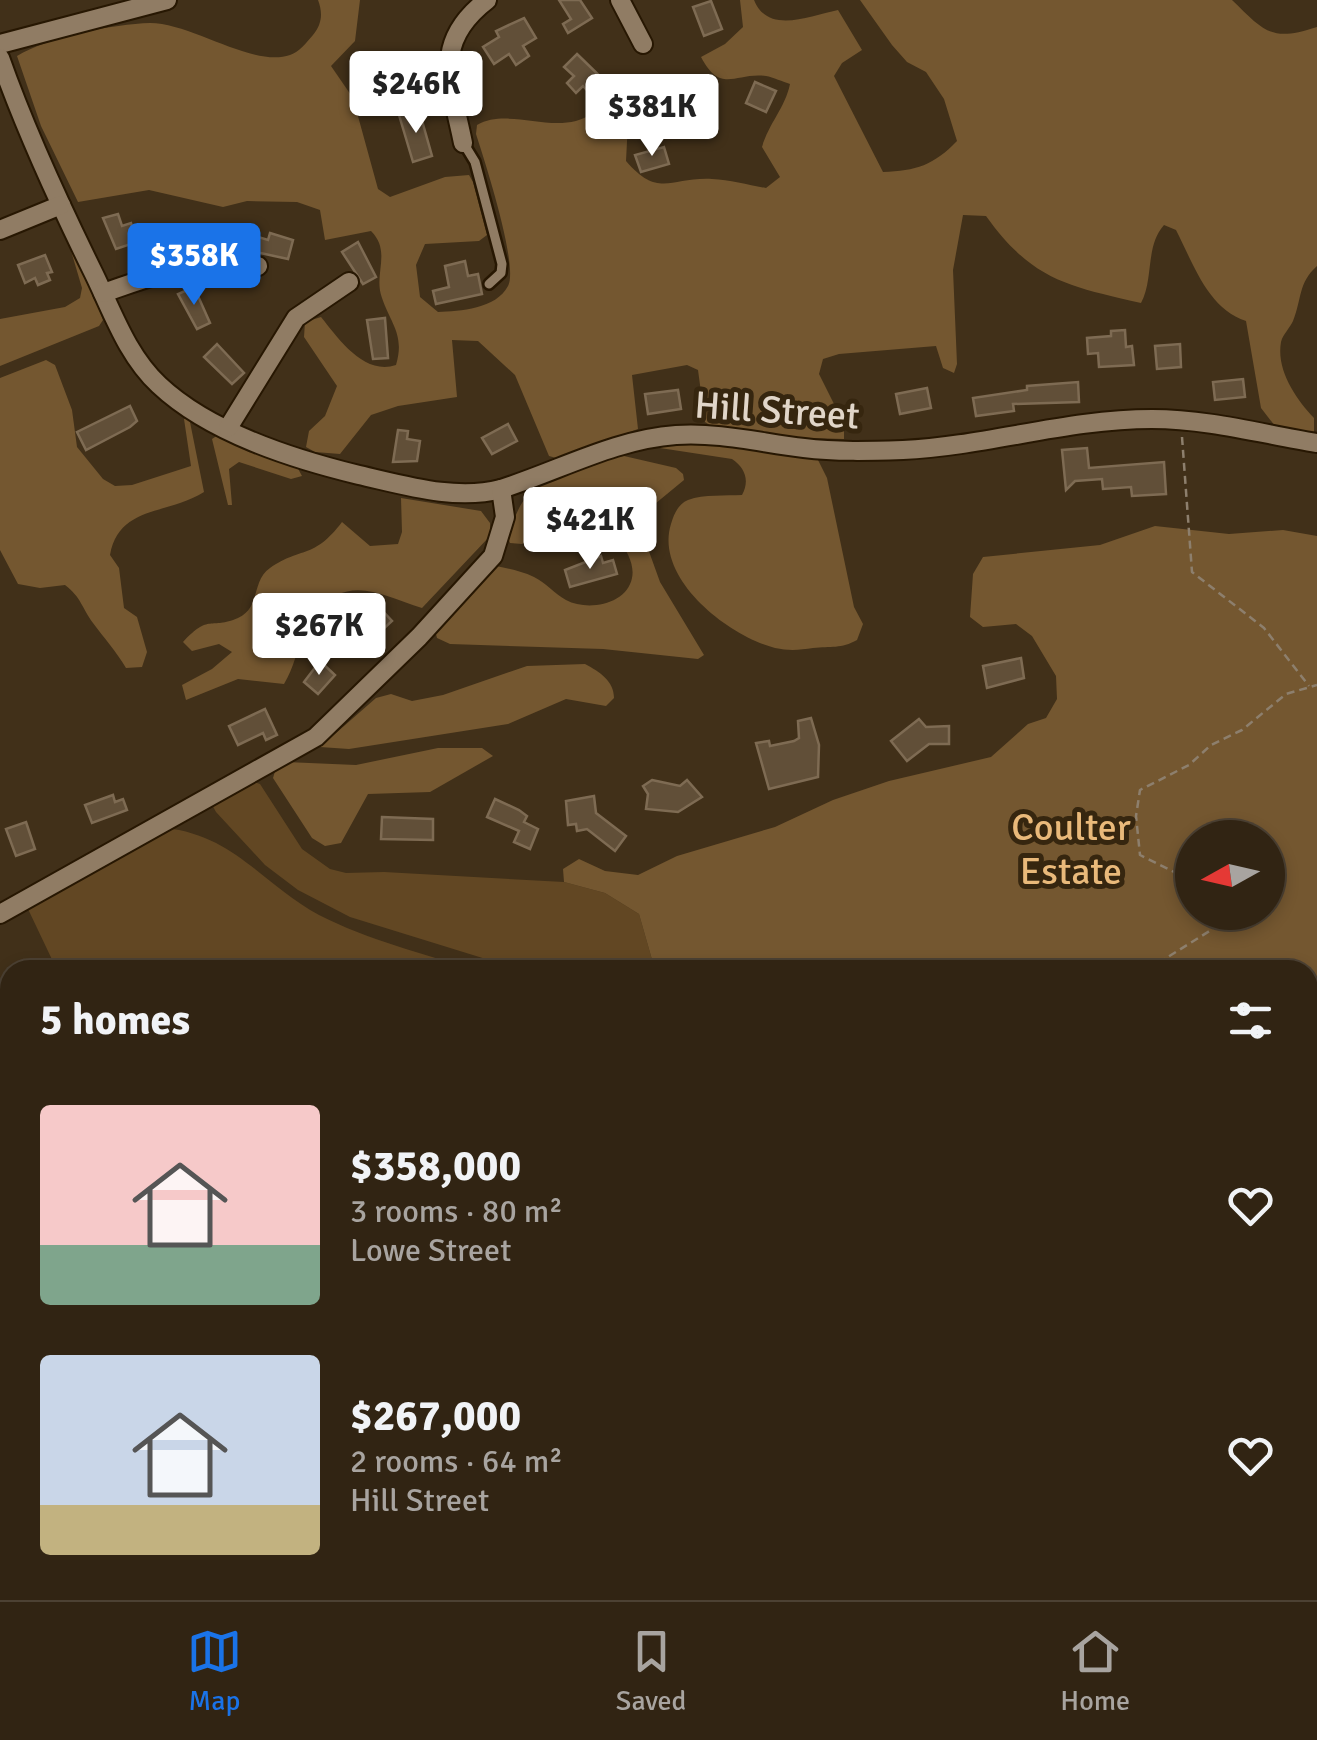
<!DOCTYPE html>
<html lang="en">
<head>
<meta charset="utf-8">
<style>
  :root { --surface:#312413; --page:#3d3021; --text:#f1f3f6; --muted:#a8a4a0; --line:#4c4133; --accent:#1a73e8 }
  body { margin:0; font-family:Signika,sans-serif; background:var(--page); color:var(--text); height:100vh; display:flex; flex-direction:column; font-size:38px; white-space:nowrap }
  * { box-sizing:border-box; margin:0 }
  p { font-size:32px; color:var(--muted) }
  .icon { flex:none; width:55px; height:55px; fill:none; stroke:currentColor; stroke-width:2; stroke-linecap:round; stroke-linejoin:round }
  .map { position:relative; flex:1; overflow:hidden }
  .side { position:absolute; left:0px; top:960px; width:1318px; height:640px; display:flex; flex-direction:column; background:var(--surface); border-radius:30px 30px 0 0; box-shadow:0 5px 15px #0003,0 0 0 2px var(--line) }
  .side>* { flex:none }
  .needle { width:65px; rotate:262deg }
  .tools { position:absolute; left:1175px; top:820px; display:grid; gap:20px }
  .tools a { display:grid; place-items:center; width:110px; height:110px; border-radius:50%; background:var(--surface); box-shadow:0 5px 15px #0003,0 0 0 2px var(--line); font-size:50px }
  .price { position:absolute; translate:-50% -85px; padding:0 22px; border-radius:10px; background:#fff; color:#222; font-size:32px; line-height:65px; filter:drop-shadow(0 2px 5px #0008) }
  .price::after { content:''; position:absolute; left:50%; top:60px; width:30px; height:22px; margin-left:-15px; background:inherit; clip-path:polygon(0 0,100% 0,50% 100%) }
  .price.active { background:var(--accent); color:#fff }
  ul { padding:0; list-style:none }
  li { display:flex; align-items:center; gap:30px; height:250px; padding:0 40px }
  li span { display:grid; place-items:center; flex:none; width:280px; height:200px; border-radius:10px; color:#555 }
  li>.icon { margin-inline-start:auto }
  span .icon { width:120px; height:120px; fill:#fffc; stroke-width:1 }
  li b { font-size:42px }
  h2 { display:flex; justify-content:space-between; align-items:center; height:120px; padding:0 40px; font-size:42px }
  .tabs { display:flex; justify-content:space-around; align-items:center; height:140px; border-top:2px solid var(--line); background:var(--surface); font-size:28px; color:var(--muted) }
  .tabs a { display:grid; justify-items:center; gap:5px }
  .tabs .active { color:var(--accent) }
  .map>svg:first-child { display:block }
  .green { fill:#624723 }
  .forest { fill:#745730; fill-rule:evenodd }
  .building { fill:#614f38; stroke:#7e6b53; stroke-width:2.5 }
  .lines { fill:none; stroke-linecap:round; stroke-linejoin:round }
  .lane-casing { stroke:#271702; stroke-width:14 }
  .street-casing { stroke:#271702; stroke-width:22 }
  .path { stroke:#8d7f6d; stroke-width:2.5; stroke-dasharray:8 5; stroke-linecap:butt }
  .lane { stroke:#907c64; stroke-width:9 }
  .street { stroke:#907c64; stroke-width:18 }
  .labels { text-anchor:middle; stroke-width:10; stroke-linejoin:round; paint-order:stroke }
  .street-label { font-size:38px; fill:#e1d6c9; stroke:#36260f }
  .park-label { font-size:38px; fill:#e9b97a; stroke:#36260f }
</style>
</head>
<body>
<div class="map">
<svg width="1317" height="1600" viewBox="0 0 1317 1600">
  <rect width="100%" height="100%" fill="#413019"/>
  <!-- green -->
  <g class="green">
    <path d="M251 781 260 784 302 849 330 869 346 873 384 872 564 882 605 893 639 914 655 970H521L350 917 298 890 265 865 216 812 211 803Z"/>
    <path d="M165 828C234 835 262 884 319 915 368 940 422 953 474 970H57L28 909Z"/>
  </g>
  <!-- forest -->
  <g class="forest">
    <path d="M318 0H360L355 41 331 66 353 98 378 189 390 197 445 177 469 175 473 182 487 235 479 241 425 244 416 265 420 297 438 312C460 311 496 309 508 286 519 266 484 159 476 134L477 125C511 106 558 138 593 113 604 104 612 86 623 76L630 84 626 161C659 199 670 177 712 179 730 180 749 185 766 188L780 177 762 147C769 123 785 108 790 84 783 82 773 77 766 76 735 72 721 95 701 57L725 44 743 27 740 0H754C768 35 809 16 838 10L862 50 842 63 834 76 883 172C916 171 934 165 957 141L944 99 926 72 907 62 892 45 860 0H1232C1265 32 1271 42 1317 27V266C1298 283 1302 299 1293 321 1290 328 1283 334 1281 342 1276 370 1296 399 1314 418V433L1275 426 1261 408 1246 321C1208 309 1193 263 1176 230L1164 225C1145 246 1154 279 1141 303 1067 286 1032 280 986 216L963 215 953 270 957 364 954 373 943 368 936 346 839 354 823 359 819 374 844 424V439L777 437 713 427 705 422 698 370 687 365 632 375 638 429 556 458 549 456 515 375 478 341 452 340 457 397 398 406 371 415 340 454 315 452 306 447 309 431 325 416 337 386 304 337 305 322 321 317C338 338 364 376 396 365 405 335 391 324 382 298 373 274 392 252 371 231L325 240 320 210 297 202 247 201 223 207 149 190 78 202 41 126 17 56C48 37 114 24 150 23 192 23 253 68 290 55 298 53 307 42 313 35 322 24 323 13 318 0Z"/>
    <path d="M69 244 75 246 103 320 99 326 0 366V319L65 307 80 298 82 288Z"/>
    <path d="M46 360 55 365 72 410 77 447 103 479 115 486 132 485 191 466 184 419 189 417 204 492C168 515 119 505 110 555L119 568 124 608 137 617 147 652 142 667 126 668C116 651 104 638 93 623 82 608 81 597 65 585L40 588 18 584 0 550V378Z"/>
    <path d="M218 435 270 458 295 463 302 476 291 479 239 462 229 469 232 505H228L212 439Z"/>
    <path d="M671 443 726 446 818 460 827 478 854 607 863 624 857 640C841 649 831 646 813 648 800 650 789 651 775 648 728 636 654 578 671 524 674 514 678 504 688 500 704 494 726 496 742 495 750 480 745 468 732 459L660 448 659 445Z"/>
    <path d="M624 456 676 468 683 474 684 480 650 508 642 532 660 582 704 655 698 659 603 649 450 644 437 638 435 630 496 566C510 569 521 571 534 577 546 583 555 594 566 600 588 612 627 604 632 578 637 554 609 528 593 513L584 512 522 544 510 543 508 538C513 523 517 507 528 495 547 473 596 458 624 456Z"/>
    <path d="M401 498 481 511 490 523V536L422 608C382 595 347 573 316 613 311 619 305 625 303 633 297 651 294 667 284 684L238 679 186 700 182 685 212 669 232 652 219 644 192 651 183 642C210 613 210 630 238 618 261 608 251 581 270 568 302 546 313 560 342 522L370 546 398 544 402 532Z"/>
    <path d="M1155 526 1229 534 1283 530 1317 536V1600H0V1078L10 1079V1590H1308V970H655L639 914 605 893 564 882 563 869 579 859 605 871 638 875 677 856 775 827 833 800 889 781 991 757 1028 724 1046 718 1057 699 1056 676 1032 636 1016 624 983 627 970 617 973 574 983 557 1100 545ZM1192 838H1268V912H1192Z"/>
    <path d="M585 664C600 672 614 681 614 698L606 706 566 699 508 724 349 749 320 747 376 698 391 694 412 701 443 695 527 666Z"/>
    <path d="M438 748H482L493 756 430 792 368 794 341 843 325 846 312 838 273 778 276 768 286 762 356 765Z"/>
  </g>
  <!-- building -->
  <g class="building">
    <path d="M559 0H580L592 18 568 33 563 24 571 19Z"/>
    <path d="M711 1 722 29 704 36 693 7Z"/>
    <path d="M524 18 536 38 523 46 529 56 516 65 509 54 494 64 483 47 499 37 496 31Z"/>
    <path d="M577 54 609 85 595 99 583 86 576 93 567 83 574 76 564 67Z"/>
    <path d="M411 61 416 91 398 94 393 64Z"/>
    <path d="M755 82 776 91 766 112 746 103Z"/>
    <path d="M419 110 432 156 413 162 399 115Z"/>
    <path d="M664 147 669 164 641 172 635 155Z"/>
    <path d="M118 214 122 226 131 223 137 242 116 249 103 218Z"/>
    <path d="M270 233 293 240 288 259 251 251 255 236 268 240Z"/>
    <path d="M358 242 376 277 363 284 342 252Z"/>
    <path d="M45 255 52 272 47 273 50 280 38 285 35 278 25 283 18 265Z"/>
    <path d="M465 261 468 276 478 274 482 294 436 304 433 291 449 287 445 266Z"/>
    <path d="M194 287 210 323 197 329 178 294Z"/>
    <path d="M385 318 388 358 373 359 367 320Z"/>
    <path d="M1125 330 1126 347 1132 346 1134 365 1099 367 1098 353 1088 354 1087 338 1111 336V331Z"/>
    <path d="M217 344 244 373 232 384 204 357Z"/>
    <path d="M1180 344 1181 367 1157 369 1155 346Z"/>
    <path d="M1243 379 1245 397 1215 400 1213 382Z"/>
    <path d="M1078 382 1079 402 1013 404 1014 411 976 416 973 398 1027 390V386Z"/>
    <path d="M927 388 931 408 900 414 896 394Z"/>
    <path d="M678 390 681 409 648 414 645 394Z"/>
    <path d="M130 406 137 421 130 427 86 450 77 432Z"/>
    <path d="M508 424 517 441 492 454 482 438Z"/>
    <path d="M398 430 408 431 407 439 420 441 417 461 393 462Z"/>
    <path d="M1087 448 1089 468 1164 462 1166 494 1132 496 1131 487 1103 489 1102 479 1075 481 1066 490 1062 450Z"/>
    <path d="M601 556 603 563 613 560 617 574 570 587 565 570Z"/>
    <path d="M380 608 392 621 365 646 352 633Z"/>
    <path d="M1021 658 1024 678 987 688 983 666Z"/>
    <path d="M320 661 335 675 318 694 304 682Z"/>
    <path d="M265 709 277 735 266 740 263 733 238 745 229 726Z"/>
    <path d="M811 718 819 745 818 777 769 789 756 743 769 741 770 746 794 741 799 738 798 721Z"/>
    <path d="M919 719 926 727 949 726V744H929L907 761 891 741Z"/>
    <path d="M652 780 680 786 687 780 702 797 678 812 646 809 648 794 643 786Z"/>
    <path d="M113 795 115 802 123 799 127 810 92 823 85 805Z"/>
    <path d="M594 796 596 813 626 836 615 851 587 829 577 831 576 824 568 825 566 801Z"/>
    <path d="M495 799 519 810 527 816 524 822 538 829 530 849 514 842 519 831 487 817Z"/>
    <path d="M382 817 433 819V840L381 839Z"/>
    <path d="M26 822 35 849 16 856 6 829Z"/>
  </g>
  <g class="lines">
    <!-- lane casing -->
    <g class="lane-casing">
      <path id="lane" d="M464 144 475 162 502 264 501 273 489 284"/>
    </g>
    <!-- street casing -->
    <g class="street-casing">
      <g id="street">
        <path d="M620 0 643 44"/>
        <path d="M0 44 167 0"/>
        <path d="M0 58C26 132 59 203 94 274 113 313 127 355 159 385 210 433 293 459 359 475 404 485 455 501 501 489"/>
        <path d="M463 143C451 83 431 43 487 0"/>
        <path d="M0 230 61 205"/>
        <path d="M103 293C154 276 203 255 258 266"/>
        <path d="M228 428 296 318 349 282"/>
        <path d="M0 914 316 737 419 637 493 556 505 517 501 489C558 471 616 439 676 435 719 432 761 443 804 448 836 452 870 451 903 450 986 446 1068 419 1152 419 1208 419 1262 434 1317 443"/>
      </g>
    </g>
    <!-- path -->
    <g class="path">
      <path d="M1182 437 1192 572 1264 628 1309 686"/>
      <path d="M1192 867 1174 872 1140 855 1136 816 1140 790 1189 765 1211 745 1242 730 1286 694 1317 685"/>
      <path d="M1147 970 1232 917 1233 912"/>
      <path d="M1308 1044 1317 1040"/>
      <path d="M1308 1486 1317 1478"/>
      <path d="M1308 1537 1317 1542"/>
      <path d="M1308 1557 1317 1555"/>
      <path d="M918 1590 928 1600"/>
      <path d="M1219 1600 1226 1590"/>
    </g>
    <!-- lane -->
    <use href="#lane" class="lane"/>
    <!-- street -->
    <use href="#street" class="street"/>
  </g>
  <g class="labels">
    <!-- street labels -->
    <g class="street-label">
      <text transform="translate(777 410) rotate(4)" y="13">Hill Street</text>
    </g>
    <!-- park labels -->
    <g class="park-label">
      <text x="1071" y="840">Coulter<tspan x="1071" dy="44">Estate</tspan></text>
    </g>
  </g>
</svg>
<div class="tools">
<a><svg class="needle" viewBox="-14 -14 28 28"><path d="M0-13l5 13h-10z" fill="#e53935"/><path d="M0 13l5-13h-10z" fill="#a8a4a0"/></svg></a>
</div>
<b class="price" style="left:416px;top:136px">$246K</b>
<b class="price" style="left:652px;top:159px">$381K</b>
<b class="price active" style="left:194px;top:308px">$358K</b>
<b class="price" style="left:590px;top:572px">$421K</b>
<b class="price" style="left:319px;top:678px">$267K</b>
<section class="side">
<h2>5 homes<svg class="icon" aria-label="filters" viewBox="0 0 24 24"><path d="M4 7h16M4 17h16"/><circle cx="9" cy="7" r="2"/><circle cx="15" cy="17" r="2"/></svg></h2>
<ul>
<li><span style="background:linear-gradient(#f6c9c9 70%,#7fa58c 0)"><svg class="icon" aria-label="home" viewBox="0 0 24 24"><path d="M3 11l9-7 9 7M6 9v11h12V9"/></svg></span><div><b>$358,000</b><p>3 rooms · 80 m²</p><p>Lowe Street</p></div><svg class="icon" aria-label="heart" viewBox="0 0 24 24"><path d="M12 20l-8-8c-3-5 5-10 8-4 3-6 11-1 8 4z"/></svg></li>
<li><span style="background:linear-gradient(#c9d6e8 75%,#c2b280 0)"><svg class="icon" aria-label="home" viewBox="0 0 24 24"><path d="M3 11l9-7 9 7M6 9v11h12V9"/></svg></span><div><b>$267,000</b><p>2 rooms · 64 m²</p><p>Hill Street</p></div><svg class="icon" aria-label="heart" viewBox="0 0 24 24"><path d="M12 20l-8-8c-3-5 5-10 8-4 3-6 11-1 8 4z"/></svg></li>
</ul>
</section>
</div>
<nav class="tabs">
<a class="active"><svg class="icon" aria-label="map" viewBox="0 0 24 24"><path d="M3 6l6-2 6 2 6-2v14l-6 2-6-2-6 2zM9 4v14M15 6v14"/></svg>Map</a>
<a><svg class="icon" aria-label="saved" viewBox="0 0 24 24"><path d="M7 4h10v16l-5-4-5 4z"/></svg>Saved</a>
<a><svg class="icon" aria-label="home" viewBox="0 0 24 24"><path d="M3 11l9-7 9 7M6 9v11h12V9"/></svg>Home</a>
</nav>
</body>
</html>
